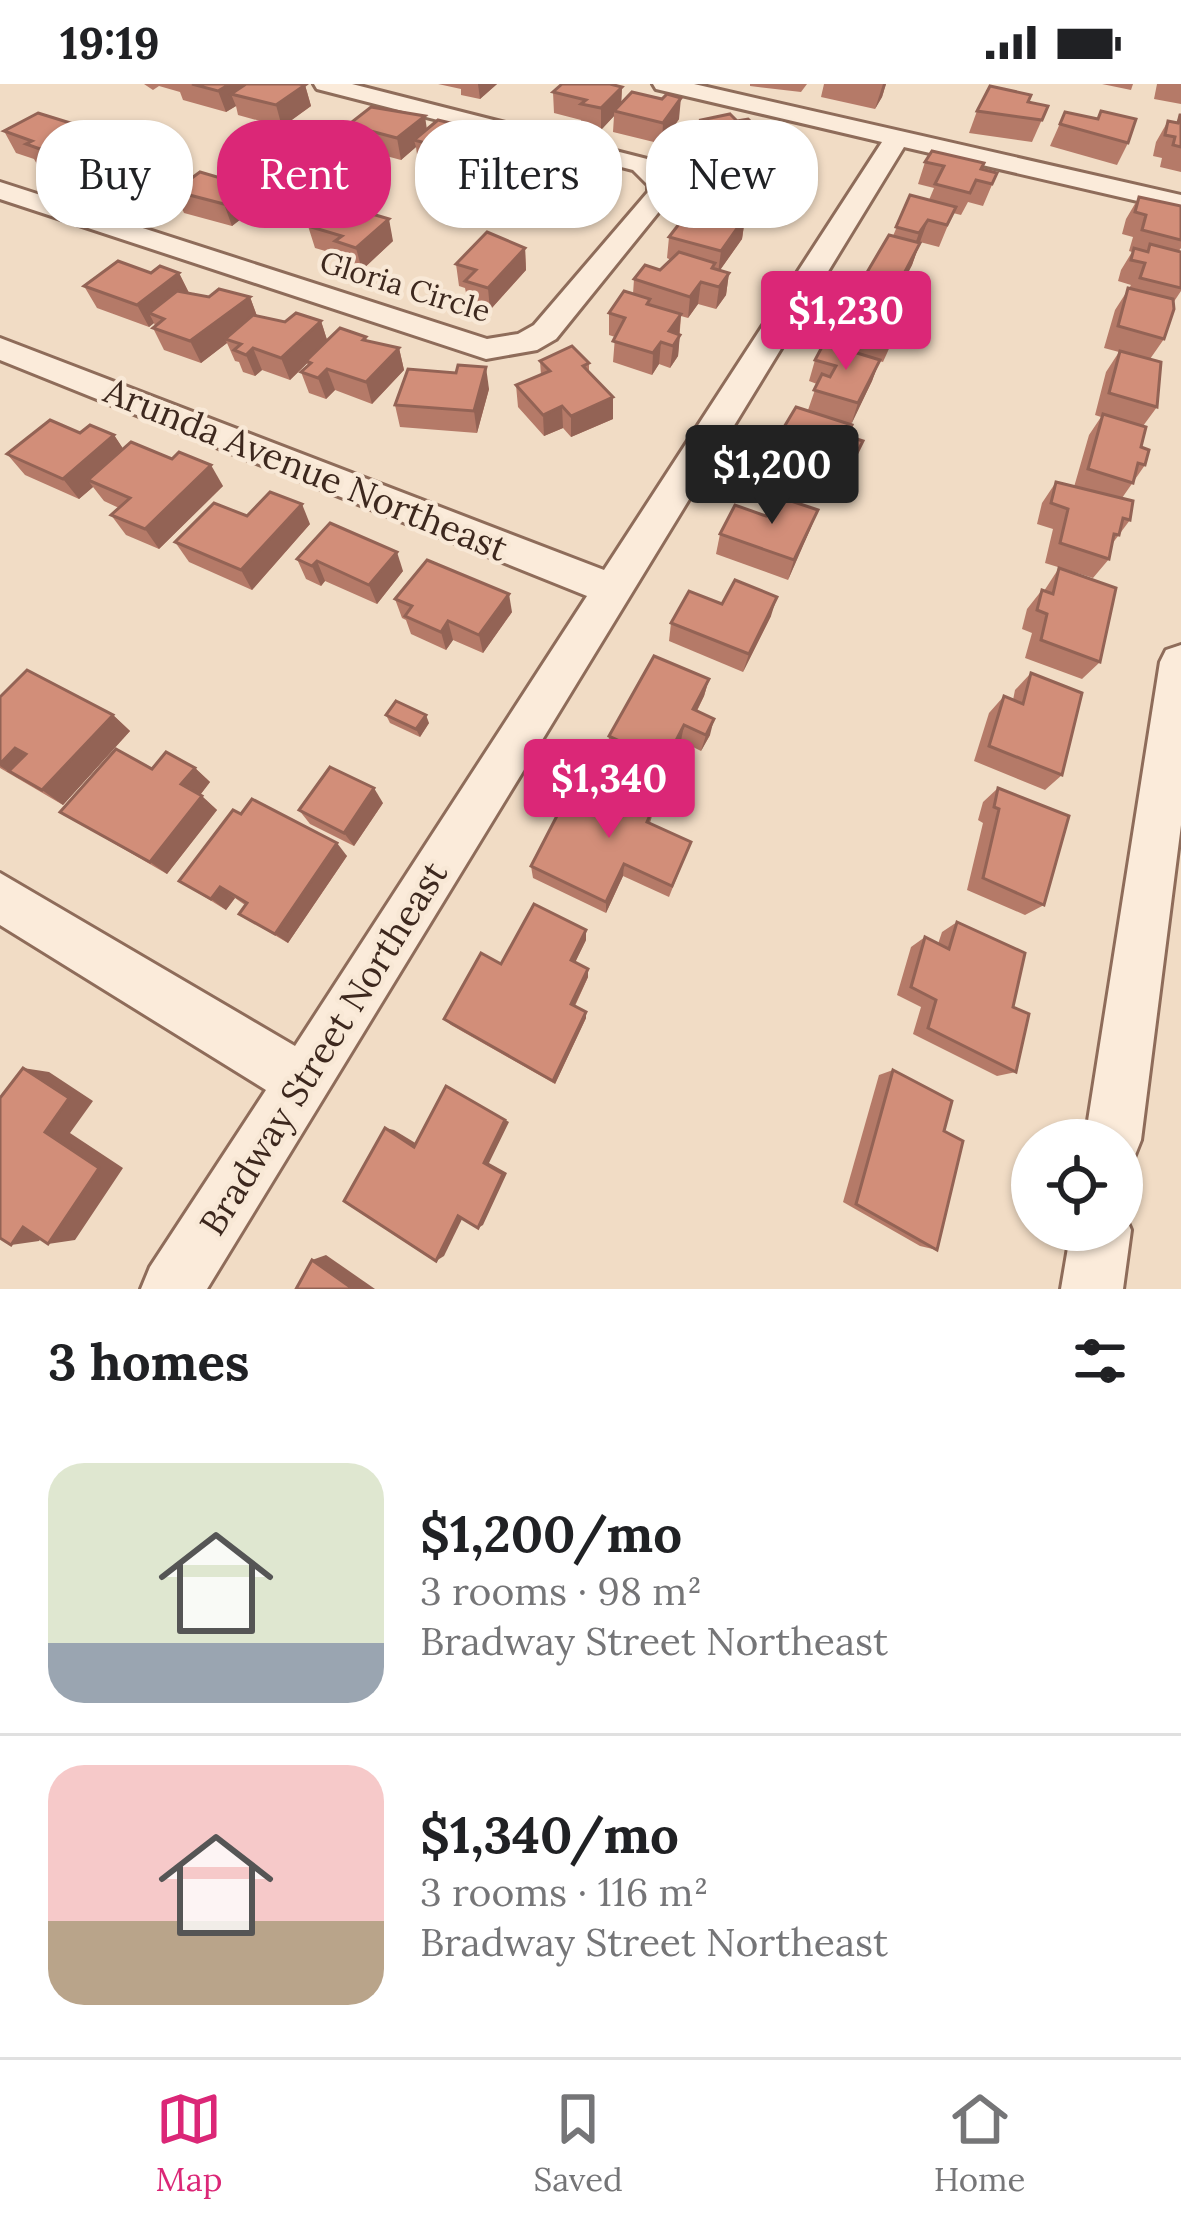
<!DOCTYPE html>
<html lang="en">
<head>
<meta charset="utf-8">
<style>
  :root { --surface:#fff; --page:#f6f6f6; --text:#202124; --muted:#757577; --line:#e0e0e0; --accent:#db2777 }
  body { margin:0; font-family:Lora,serif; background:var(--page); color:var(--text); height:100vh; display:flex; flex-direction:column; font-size:45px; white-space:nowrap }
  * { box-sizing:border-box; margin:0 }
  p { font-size:39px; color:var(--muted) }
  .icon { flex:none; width:66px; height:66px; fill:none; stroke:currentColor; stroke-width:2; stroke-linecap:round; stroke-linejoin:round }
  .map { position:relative; height:1205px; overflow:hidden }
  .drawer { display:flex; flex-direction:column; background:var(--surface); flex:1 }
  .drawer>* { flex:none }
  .guide { position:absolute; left:36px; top:36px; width:1110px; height:108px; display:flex; gap:24px }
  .buttons { position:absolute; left:1011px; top:1035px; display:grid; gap:24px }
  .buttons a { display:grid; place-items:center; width:132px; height:132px; border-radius:50%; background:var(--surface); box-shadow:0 3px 9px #0004; font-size:60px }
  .price { position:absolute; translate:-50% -102px; padding:0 27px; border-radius:12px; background:var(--accent); color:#fff; font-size:39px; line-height:78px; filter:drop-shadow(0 3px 6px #0008) }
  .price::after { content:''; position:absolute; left:50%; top:72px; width:36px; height:27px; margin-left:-18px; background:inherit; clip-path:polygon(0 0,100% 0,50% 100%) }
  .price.selected { background:#222; color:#fff }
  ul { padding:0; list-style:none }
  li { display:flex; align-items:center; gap:36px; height:300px; padding:0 48px }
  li+li { border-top:3px solid var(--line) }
  li span { display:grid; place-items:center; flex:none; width:336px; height:240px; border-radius:36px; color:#555 }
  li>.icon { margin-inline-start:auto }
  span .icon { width:144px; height:144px; fill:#fffc; stroke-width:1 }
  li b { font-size:51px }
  h2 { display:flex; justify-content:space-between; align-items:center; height:144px; padding:0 48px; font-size:51px }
  .tag { padding:0 42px; border-radius:48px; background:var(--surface); box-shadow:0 3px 9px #0004; font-size:42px; line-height:108px }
  .tag.selected { background:var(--accent); color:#fff }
  .status { display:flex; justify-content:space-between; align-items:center; height:84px; padding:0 60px; background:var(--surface); direction:ltr }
  .status svg { height:33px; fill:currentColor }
  .tab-bar { display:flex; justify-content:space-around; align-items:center; height:168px; border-top:3px solid var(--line); background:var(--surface); font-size:33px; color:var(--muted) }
  .tab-bar a { display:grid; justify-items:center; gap:6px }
  .tab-bar .selected { color:var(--accent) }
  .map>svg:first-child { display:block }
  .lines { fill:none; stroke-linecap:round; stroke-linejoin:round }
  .minor-casing { stroke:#8e6c5a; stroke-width:6 }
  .minor { fill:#fbebda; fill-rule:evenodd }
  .wall { fill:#b57a68 }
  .shaded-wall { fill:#936355 }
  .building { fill:#d28e79; stroke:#936355; stroke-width:3 }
  .labels { text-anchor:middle; stroke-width:9; stroke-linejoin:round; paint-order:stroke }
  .far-street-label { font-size:30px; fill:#3d281e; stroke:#f8e8d6 }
  .street-label { font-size:36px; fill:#3d281e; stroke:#f8e8d6 }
</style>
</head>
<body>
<div class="status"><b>19:19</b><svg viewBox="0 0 49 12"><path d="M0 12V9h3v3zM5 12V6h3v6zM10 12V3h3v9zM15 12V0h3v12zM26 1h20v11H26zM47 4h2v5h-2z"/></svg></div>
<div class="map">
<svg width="1181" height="1205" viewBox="0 0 1181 1205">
  <rect width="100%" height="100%" fill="#f1dcc5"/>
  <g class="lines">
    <!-- minor casing -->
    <g class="minor-casing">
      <g id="minor">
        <path d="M314 0H352L651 76 670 93 674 109 556 255 537 266 486 275 0 115V98L487 255 518 250 534 241 648 108V101L633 86 317 5Z"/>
        <path d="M653 0H694L1181 111V127L904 63 207 1205H141L150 1183 266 1006 0 841V789L295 962 587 512 0 276V254L604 486 882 58 656 5Z"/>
        <path d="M1181 561V741L1141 1056 1133 1076 1122 1080V1056H1085L1160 578 1166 566Z"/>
        <path d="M1122 1125 1131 1146 1123 1205H1061L1071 1146H1122Z"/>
      </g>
    </g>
    <!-- minor -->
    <use href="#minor" class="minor"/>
  </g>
  <!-- wall -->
  <g class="wall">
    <path d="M144 0H299L305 1 311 22 282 43 238 31 236 22 226 28 183 16 180 8 159 2 153 6Z"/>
    <path d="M438 0H497L480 15 461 11V5Z"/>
    <path d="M750 0H807L801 8 750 2Z"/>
    <path d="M824 0H886L882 13 875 25 821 13Z"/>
    <path d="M1102 0H1133L1131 6Z"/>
    <path d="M1157 0H1181V20L1154 15Z"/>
    <path d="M622 3 621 19 679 35 662 60 613 48 614 32 601 46 581 41V36L554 29 553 8Z"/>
    <path d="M1028 18 1048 22 1032 58 969 49 977 27Z"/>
    <path d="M1065 28 1098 35 1128 59 1117 81 1050 62Z"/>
    <path d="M1180 31H1181V88L1160 83 1162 74 1153 72 1156 58 1168 37 1176 39Z"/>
    <path d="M701 36 737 37 765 51 762 73 706 90 695 75Z"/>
    <path d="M348 41 427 46 489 70 457 95 442 91 441 84 418 78 416 63 401 76 353 63Z"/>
    <path d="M80 42 90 64 52 87 38 82 34 75 16 69 4 47Z"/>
    <path d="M925 78 997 89 983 122 968 118 961 131 953 129 939 163 920 158 912 181 898 209 893 222 897 247 883 278 879 277 872 297 851 340 848 352 863 357 848 392 832 387 818 416 760 396 765 375 808 326 817 300 809 297 815 276 828 260 834 240 857 216 866 190 893 152 910 111 929 116 934 104 918 100Z"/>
    <path d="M590 86 600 88V110L575 138 540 123 539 101Z"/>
    <path d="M775 91 771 113 750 144 744 142 742 155 720 186 729 189 726 211 716 225 698 220 688 234 681 232 678 272 670 284 659 280 652 291 613 278 615 253 609 251V229L633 210 634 195 660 186 671 176 667 174 669 153 687 142 702 122 704 110 720 101Z"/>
    <path d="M248 102 255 124 232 142 184 129 174 107Z"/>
    <path d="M1139 113 1181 122V164L1178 168H1181V207L1173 219 1164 255 1150 275 1157 323 1143 342 1141 363 1145 381 1122 414 1130 436 1112 460 1109 475 1093 494 1045 479 1053 445 1037 440 1042 419 1056 398 1074 403 1089 351 1101 333 1095 331 1106 288 1119 268 1104 264 1115 226 1131 201 1118 197 1121 186 1132 168 1129 167 1133 153 1122 150 1126 135Z"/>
    <path d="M308 142 393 157 362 186 341 179 339 171 315 164Z"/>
    <path d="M525 164 526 186 490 226 468 219 465 204 459 202 456 180Z"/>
    <path d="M151 189H179L189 209 209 213H250L257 232 285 238 321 237 327 256 366 253 367 257 399 264 404 286 372 320 335 306 326 315 309 309 301 288 308 281 307 279 290 296 262 286 255 292 243 288 239 278 235 277 227 259 201 279 164 266 153 244 155 242 154 239 149 243 97 224 84 202Z"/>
    <path d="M540 277 589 279V288L613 313V335L571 353 563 344 544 352 518 323 516 301 541 291Z"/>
    <path d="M456 289 489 305 477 349 400 343 395 321Z"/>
    <path d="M80 349 114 351 123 365 223 402 159 465 126 451 111 431 119 424 104 417 93 403 79 415 25 391 7 370Z"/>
    <path d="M818 426 788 496 716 470 720 450 766 432Z"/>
    <path d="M247 432 310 440 252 506 189 478 175 458Z"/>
    <path d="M297 475 403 487 377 520 325 497 321 502 306 495Z"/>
    <path d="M1059 484 1100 578 1082 595 1025 574 1032 549 1022 545 1027 525 1042 506 1044 507Z"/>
    <path d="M395 515 512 528 483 569 453 556 446 566 411 550 406 536 402 534Z"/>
    <path d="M722 520 771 532 743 588 669 557 671 539Z"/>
    <path d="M1031 589 1062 691 1045 706 974 677 989 629 1004 612 1013 616 1015 606Z"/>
    <path d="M709 595 704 612 697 627 710 651 701 667 681 657 662 693 608 668 609 652Z"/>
    <path d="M0 613 113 631 130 647 63 721 0 684Z"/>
    <path d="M386 631 429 639 420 653 390 639Z"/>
    <path d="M195 684 210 698 200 711 217 726 167 790 60 728 152 685Z"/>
    <path d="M998 704 1044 821 1025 831 967 806 983 739 978 736 983 718Z"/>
    <path d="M657 715 650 739 691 758 669 813 623 792 606 829 533 794 531 782 574 730Z"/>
    <path d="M383 719 354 762 310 740 299 726Z"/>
    <path d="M241 730 347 772 288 859 239 830 245 821 235 814 226 826 179 797Z"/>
    <path d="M957 838 1013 923 1016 988 997 992 913 950 921 923 897 911 911 863 925 853 938 860 942 848Z"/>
    <path d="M586 856 575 878 588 893 575 922 586 928V934L555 1000 451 941 444 935 501 880Z"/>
    <path d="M893 986 944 1047 937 1166 920 1162 843 1118 879 991Z"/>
  </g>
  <!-- shaded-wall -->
  <g class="shaded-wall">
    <path d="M230 0H248L231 10 236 22 226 28 218 7Z"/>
    <path d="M478 0H497L480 15Z"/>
    <path d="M883 0H886L882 13 875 25Z"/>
    <path d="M305 1 311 22 282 43 276 21Z"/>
    <path d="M622 3 621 24 614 27V32L601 46V24Z"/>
    <path d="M681 14 679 35 662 60 663 39Z"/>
    <path d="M425 32 428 53 414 56 416 63 401 76 397 54Z"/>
    <path d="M80 42 90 64 52 87 40 65Z"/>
    <path d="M487 48 489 70 457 95 454 73Z"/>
    <path d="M765 51 762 73 706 90 709 68Z"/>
    <path d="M600 88V110L575 138V116Z"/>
    <path d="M775 91 771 113 750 144 754 122Z"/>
    <path d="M248 102 255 124 232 142 224 120Z"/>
    <path d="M745 133 742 155 718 189 721 167Z"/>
    <path d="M389 135 393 157 362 186 356 164Z"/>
    <path d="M928 136 920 158 911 171 919 149Z"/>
    <path d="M920 159 912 181 891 221 899 199Z"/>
    <path d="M525 164 526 186 490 226 488 204Z"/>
    <path d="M179 189 190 211 149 229 154 239 149 243 137 221Z"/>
    <path d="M729 189 726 211 716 225 719 203Z"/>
    <path d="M701 198 698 220 688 234 690 213Z"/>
    <path d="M250 213 258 235 225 255 227 259 201 279 190 257Z"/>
    <path d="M681 230 679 252 669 247Z"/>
    <path d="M321 237 328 259 290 296 281 274Z"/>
    <path d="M680 251 678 272 670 284 673 262Z"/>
    <path d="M661 258 659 280 652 291 653 269Z"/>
    <path d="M253 264 262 286 255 292 246 271Z"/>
    <path d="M399 264 404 286 372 320 366 298Z"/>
    <path d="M880 276 872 297 851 341 858 319Z"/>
    <path d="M486 283 489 305 477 349 474 327Z"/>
    <path d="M327 285 335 306 326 315 318 294Z"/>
    <path d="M613 313V335L571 353V332Z"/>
    <path d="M562 322 563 344 544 352 543 331Z"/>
    <path d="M114 351 128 372 88 396 93 403 79 415 63 395Z"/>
    <path d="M839 366 832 387 818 416 825 395Z"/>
    <path d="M211 381 223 402 159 465 145 445Z"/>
    <path d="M302 420 310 440 252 506 241 486Z"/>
    <path d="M818 426 810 446 788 496 794 476Z"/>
    <path d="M397 468 403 487 377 520 369 501Z"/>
    <path d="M317 477 325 497 321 502 312 482Z"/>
    <path d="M509 510 512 528 483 569 479 551Z"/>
    <path d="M777 513 771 532 743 588 749 570Z"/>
    <path d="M448 537 453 556 446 566 441 548Z"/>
    <path d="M709 595 704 612 689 642 693 625Z"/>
    <path d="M113 631 130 647 63 721 42 706Z"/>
    <path d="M426 631 429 639 420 653 416 645Z"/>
    <path d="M714 635 710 651 701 667 706 651Z"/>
    <path d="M684 641 681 657 662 693 665 678Z"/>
    <path d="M15 664 37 680 9 687 21 696 0 682Z"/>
    <path d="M195 684 210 698 197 715 181 700Z"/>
    <path d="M374 704 383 719 354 762 344 749Z"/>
    <path d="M202 712 217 726 167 790 150 778Z"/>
    <path d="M337 759 347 772 288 859 275 850Z"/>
    <path d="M624 780 623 792 606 829V818Z"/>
    <path d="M220 803 235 814 226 826 211 815Z"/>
    <path d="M586 846V856L572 885 571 876Z"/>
    <path d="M588 885V893L572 927 571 920Z"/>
    <path d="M586 928V934L555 1000 553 997Z"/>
    <path d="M23 984 49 988 93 1017 70 1049 123 1084 75 1156 48 1160 45 1048Z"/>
    <path d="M446 1002 509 1038 489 1079 507 1089 483 1141 478 1144 484 1079Z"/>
    <path d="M385 1044 394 1046 422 1063H414Z"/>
    <path d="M465 1129 444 1172 436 1177 458 1132Z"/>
    <path d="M51 1140 39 1157 11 1161 23 1143Z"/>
    <path d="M326 1171 375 1205H353L312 1176Z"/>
  </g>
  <!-- building -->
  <g class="building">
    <path d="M192 0H230L218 7Z"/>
    <path d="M246 0H299L305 1 276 21 231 10Z"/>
    <path d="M562 0H610L622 3 601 24 581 20 586 16 553 8Z"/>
    <path d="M990 2 1031 11 1028 18 1048 22 1042 36 977 27Z"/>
    <path d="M632 8 662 15 667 10 681 14 663 39 614 27Z"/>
    <path d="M371 23 425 32 397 54 348 41Z"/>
    <path d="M1101 27 1136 35 1128 59 1060 40 1065 28 1098 35Z"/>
    <path d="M38 29 80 42 40 65 26 60 32 57 4 47Z"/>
    <path d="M730 30 737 37 748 35 765 51 709 68 697 53 710 50 701 36Z"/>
    <path d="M1180 31H1181V63L1173 61 1175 53 1165 51 1168 37 1178 39Z"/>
    <path d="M438 36 487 48 454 73 439 70 445 64 414 56Z"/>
    <path d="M932 67 984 79 981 85 997 89 992 100 976 96 970 109 935 100 944 82 925 78Z"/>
    <path d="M569 70 590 75 582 84 600 88 575 116 539 101Z"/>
    <path d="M734 82 775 91 754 122 704 110 712 99 720 101Z"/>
    <path d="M200 88 248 102 224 120 174 107Z"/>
    <path d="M910 111 956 123 947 141 928 136 919 149 896 143Z"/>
    <path d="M1139 113 1181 122V156L1142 146 1146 131 1135 128Z"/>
    <path d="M335 119 389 135 356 164 335 157 342 152 308 142Z"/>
    <path d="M703 122 745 133 721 167 669 153 679 140 687 142Z"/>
    <path d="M487 148 525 164 488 204 465 197 476 186 456 180Z"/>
    <path d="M889 151 920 159 899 199 866 190Z"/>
    <path d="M1150 160 1181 168V204L1140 194 1145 179 1131 176 1134 164 1148 168Z"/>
    <path d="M679 168 715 179 712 184 729 189 719 203 701 198 690 213 634 195 645 181 660 186Z"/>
    <path d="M118 177 151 189 160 182 179 189 137 221 84 202Z"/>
    <path d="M865 201 898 209 892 222 905 225 891 256 834 240 845 219 857 216Z"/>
    <path d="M1128 204 1173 215 1174 225 1164 255 1118 242Z"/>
    <path d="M219 205 250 213 190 257 153 244 164 235 149 229 177 207 209 213Z"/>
    <path d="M624 207 650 215 647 220 681 230 669 247 680 251 673 262 661 258 653 269 613 257 625 234 609 229Z"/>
    <path d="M296 229 321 237 281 274 253 264 246 271 234 266 241 260 225 255 253 231 285 238Z"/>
    <path d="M340 244 366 253 363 256 399 264 366 298 327 285 318 294 301 288 311 279 306 277Z"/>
    <path d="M824 259 880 276 858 319 814 306 822 290 830 293 836 282 815 276Z"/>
    <path d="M572 262 589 279 583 282 613 313 571 332 562 322 543 331 516 301 550 287 540 277Z"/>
    <path d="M1120 267 1161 278 1157 323 1109 309Z"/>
    <path d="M458 281 486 283 474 327 395 321 408 285 456 289Z"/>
    <path d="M796 323 852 341 847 352 863 357 856 371 839 366 825 395 765 375Z"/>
    <path d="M1103 330 1146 343 1141 363 1149 366 1145 381 1138 379 1133 399 1088 385Z"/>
    <path d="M50 336 80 349 90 341 114 351 63 395 7 370Z"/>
    <path d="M131 358 172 375 179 368 211 381 145 445 111 431 130 414 88 396Z"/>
    <path d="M1056 398 1133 417 1130 436 1123 434 1119 451 1114 450 1109 475 1060 459 1068 425 1051 419Z"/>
    <path d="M270 408 302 420 241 486 175 458 214 419 247 432Z"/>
    <path d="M779 413 818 426 794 476 720 450 735 421 766 432Z"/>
    <path d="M330 439 397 468 369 501 317 477 312 482 297 475Z"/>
    <path d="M427 476 509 510 479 551 448 537 441 548 405 532 412 522 395 515Z"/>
    <path d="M1059 484 1116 504 1100 578 1041 556 1047 530 1037 526 1042 506 1053 510Z"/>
    <path d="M735 496 777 513 749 570 671 539 689 507 722 520Z"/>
    <path d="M654 572 709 595 693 625 714 635 706 651 684 641 665 678 609 652Z"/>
    <path d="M27 586 113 631 42 706 9 687 26 670 15 664 0 680V613Z"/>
    <path d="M1031 589 1082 609 1062 691 989 662 1004 612 1023 620Z"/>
    <path d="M396 617 426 631 416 645 386 631Z"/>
    <path d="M116 665 152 685 166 668 195 684 181 700 202 712 150 778 60 728Z"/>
    <path d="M330 683 374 704 344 749 299 726Z"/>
    <path d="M596 688 657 715 647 738 691 758 672 802 624 780 606 818 531 782 561 724 574 730Z"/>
    <path d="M998 704 1069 732 1044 821 983 794 999 725 994 723Z"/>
    <path d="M252 715 337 759 275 850 239 830 247 819 220 803 211 815 179 797 233 726 241 730Z"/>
    <path d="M534 820 586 846 571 876 588 885 571 920 586 928 553 997 444 935 481 869 501 880Z"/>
    <path d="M957 838 1025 869 1013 923 1029 930 1016 988 928 944 936 916 911 903 925 853 949 865Z"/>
    <path d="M23 984 69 1014 45 1048 99 1084 48 1160 23 1143 11 1161 0 1154V1014Z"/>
    <path d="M893 986 952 1017 944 1047 963 1057 937 1166 856 1120Z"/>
    <path d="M446 1002 505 1036 484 1079 503 1090 478 1144 458 1132 436 1177 344 1117 385 1044 414 1063Z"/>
    <path d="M312 1176 353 1205H296Z"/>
  </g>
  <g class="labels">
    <!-- far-street labels -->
    <g class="far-street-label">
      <text transform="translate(405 203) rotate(17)" y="10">Gloria Circle</text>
    </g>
    <!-- street labels -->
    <g class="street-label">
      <text transform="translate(306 385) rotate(22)" y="13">Arunda Avenue Northeast</text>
      <text transform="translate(323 964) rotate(-58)" y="13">Bradway Street Northeast</text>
    </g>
  </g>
</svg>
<div class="buttons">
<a><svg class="icon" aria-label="locate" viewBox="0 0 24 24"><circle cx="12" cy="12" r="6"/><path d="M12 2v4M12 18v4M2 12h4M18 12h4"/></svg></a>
</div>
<b class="price" style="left:846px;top:289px">$1,230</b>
<b class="price selected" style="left:772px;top:443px">$1,200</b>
<b class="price" style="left:609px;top:757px">$1,340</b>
<div class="guide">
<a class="tag">Buy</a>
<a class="tag selected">Rent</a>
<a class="tag">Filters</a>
<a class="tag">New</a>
</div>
</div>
<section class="drawer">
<h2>3 homes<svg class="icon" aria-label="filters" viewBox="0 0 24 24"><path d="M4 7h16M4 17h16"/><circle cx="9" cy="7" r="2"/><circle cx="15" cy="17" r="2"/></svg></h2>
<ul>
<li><span style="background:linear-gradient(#dfe7d0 75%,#9aa5b1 0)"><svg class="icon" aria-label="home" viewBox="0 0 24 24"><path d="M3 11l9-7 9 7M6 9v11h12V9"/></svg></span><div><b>$1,200/mo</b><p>3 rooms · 98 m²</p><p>Bradway Street Northeast</p></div></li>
<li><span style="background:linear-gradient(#f6c9c9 65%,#b9a48a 0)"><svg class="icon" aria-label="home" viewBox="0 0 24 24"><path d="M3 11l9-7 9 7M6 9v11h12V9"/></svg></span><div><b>$1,340/mo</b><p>3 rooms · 116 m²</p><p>Bradway Street Northeast</p></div></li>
</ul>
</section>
<nav class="tab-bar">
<a class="selected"><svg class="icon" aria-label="map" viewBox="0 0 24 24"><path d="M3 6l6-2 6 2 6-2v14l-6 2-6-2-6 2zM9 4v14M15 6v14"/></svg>Map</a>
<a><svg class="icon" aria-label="saved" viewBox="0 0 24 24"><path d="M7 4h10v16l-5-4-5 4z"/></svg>Saved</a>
<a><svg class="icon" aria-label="home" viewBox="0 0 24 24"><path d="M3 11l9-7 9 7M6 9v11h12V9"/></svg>Home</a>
</nav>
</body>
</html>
